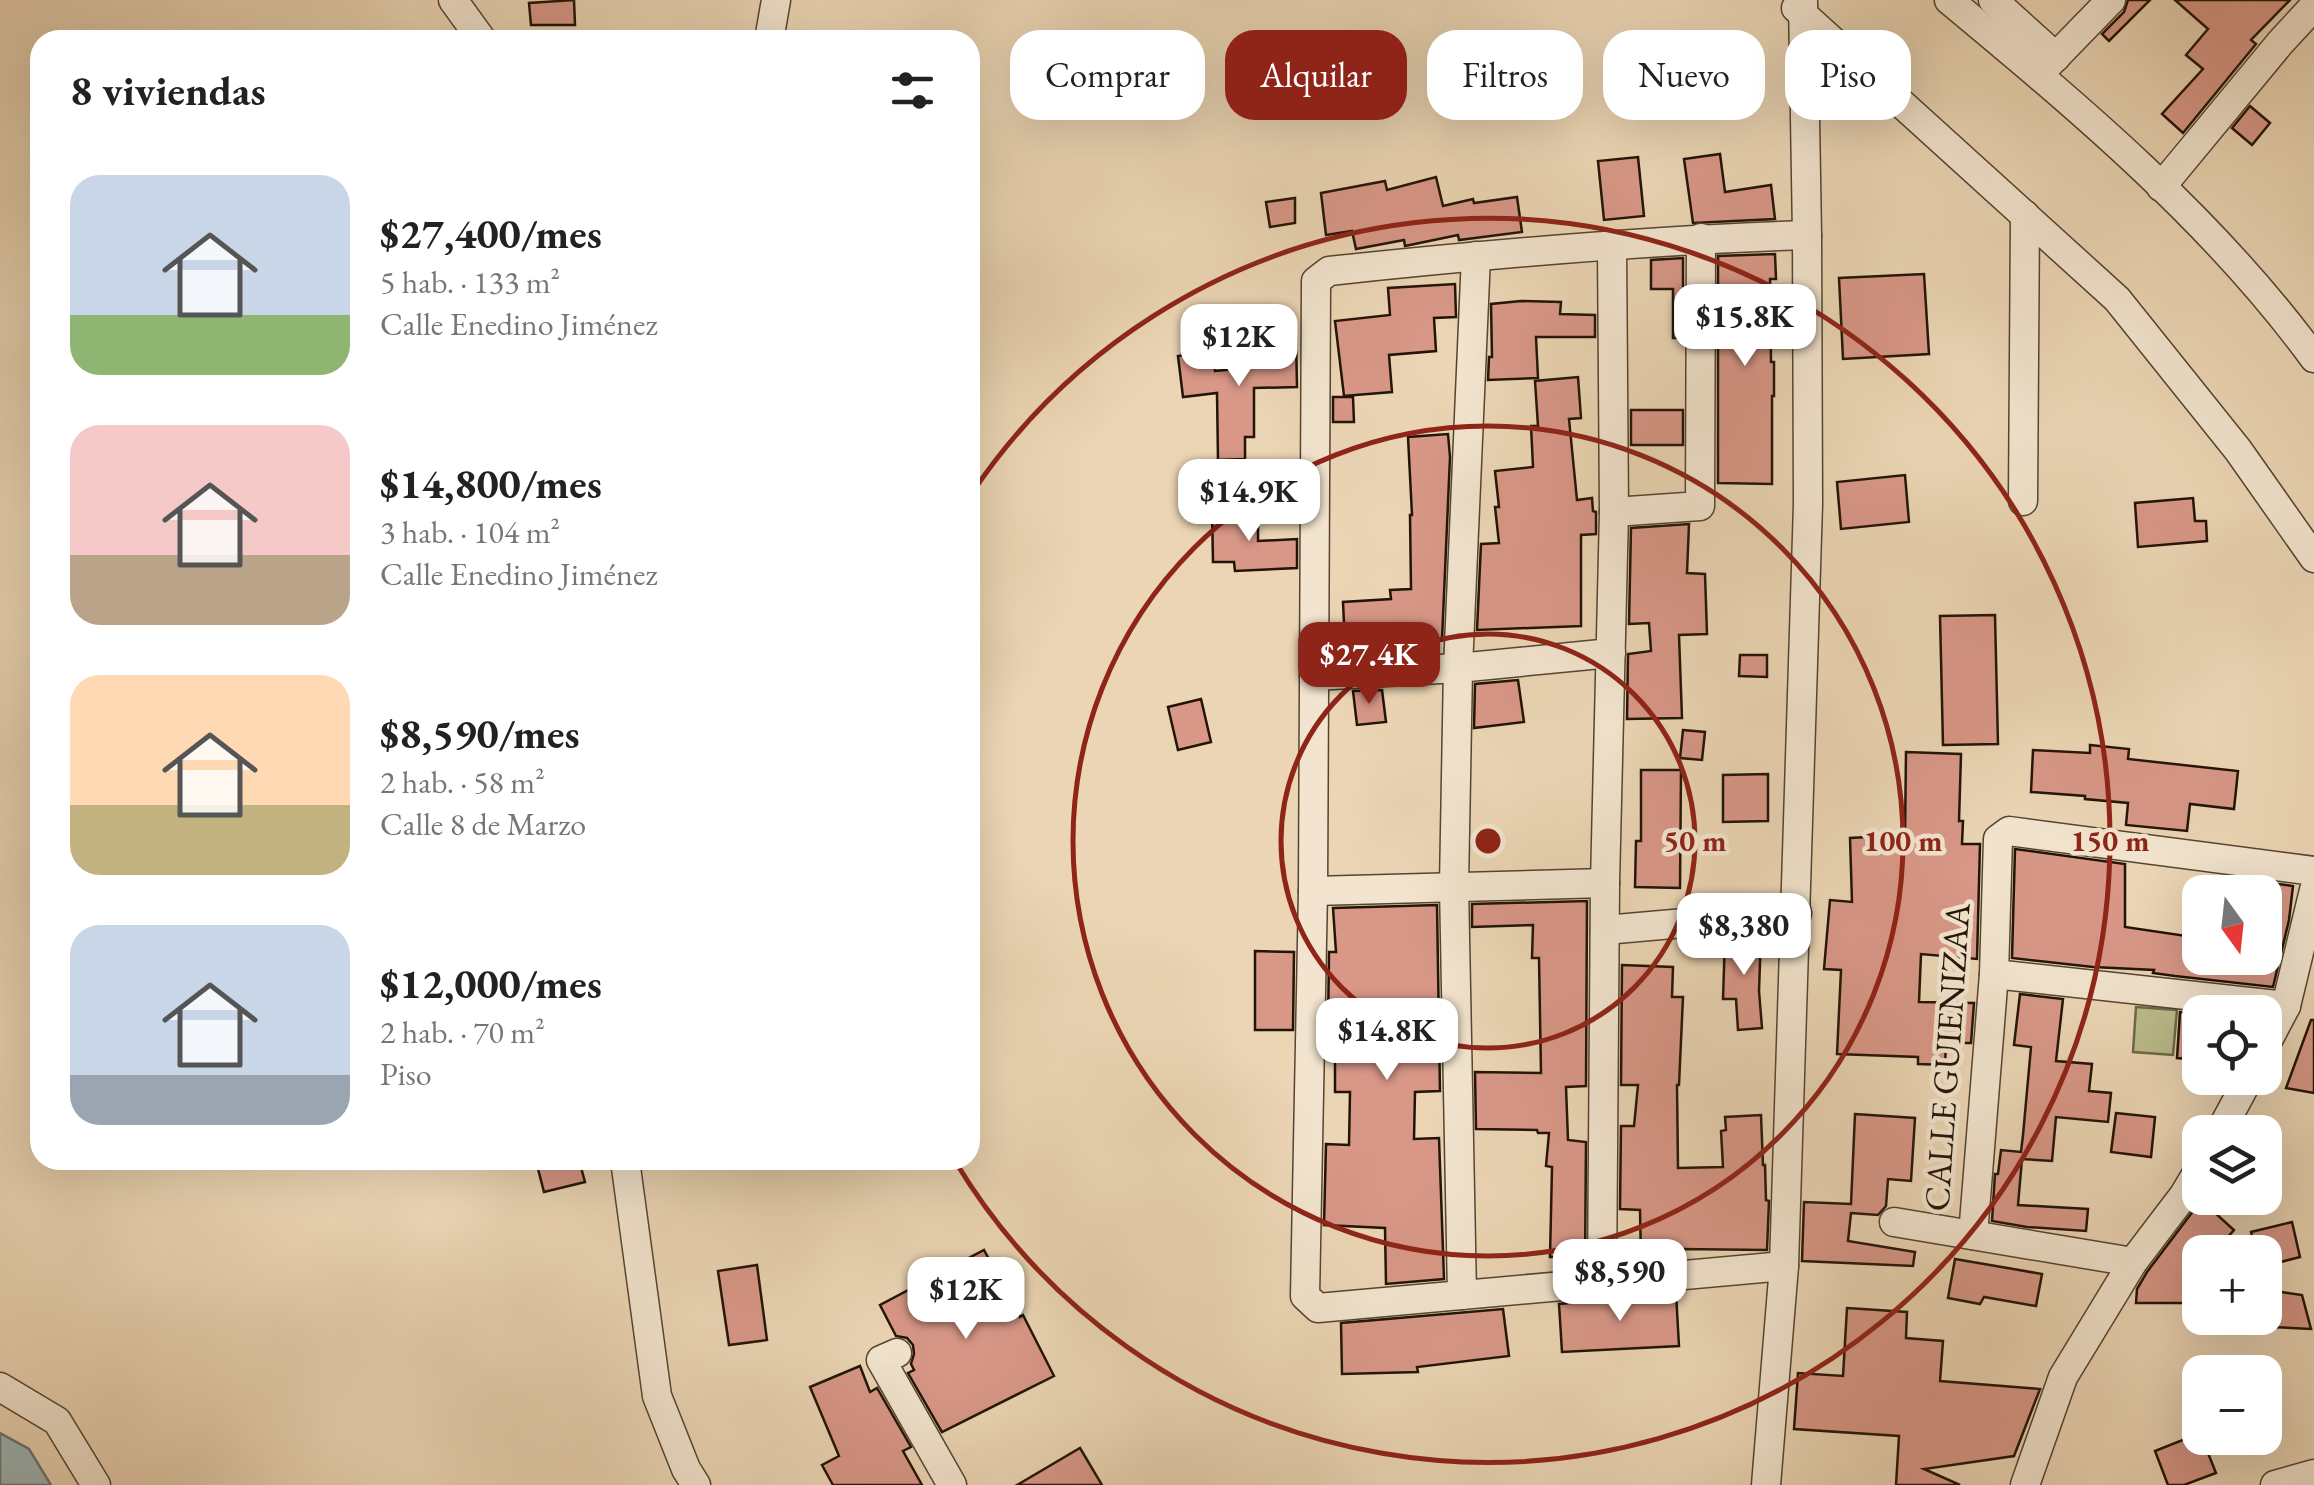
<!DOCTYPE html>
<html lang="es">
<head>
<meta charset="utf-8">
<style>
  :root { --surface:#fff; --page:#f2f2f2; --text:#222; --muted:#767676; --accent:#8f2418 }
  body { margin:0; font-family:"EB Garamond",serif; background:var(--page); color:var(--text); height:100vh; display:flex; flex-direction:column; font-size:38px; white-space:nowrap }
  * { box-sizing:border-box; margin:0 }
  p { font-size:32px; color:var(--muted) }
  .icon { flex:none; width:55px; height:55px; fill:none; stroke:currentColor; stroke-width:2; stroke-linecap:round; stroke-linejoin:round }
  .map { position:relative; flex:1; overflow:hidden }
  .side { position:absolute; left:30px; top:30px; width:950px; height:1140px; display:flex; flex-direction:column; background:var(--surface); border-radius:30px; box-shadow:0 10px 40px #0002 }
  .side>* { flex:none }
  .guide { position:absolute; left:1010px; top:30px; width:950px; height:90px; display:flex; gap:20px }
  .needle { width:65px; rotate:165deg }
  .buttons { position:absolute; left:2182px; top:875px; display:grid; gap:20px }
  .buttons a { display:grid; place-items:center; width:100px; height:100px; border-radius:20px; background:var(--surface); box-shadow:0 10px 40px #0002; font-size:50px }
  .price { position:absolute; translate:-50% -85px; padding:0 22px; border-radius:20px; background:#fff; color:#222; font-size:32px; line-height:65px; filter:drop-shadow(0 2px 5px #0008) }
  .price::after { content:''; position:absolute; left:50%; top:60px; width:30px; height:22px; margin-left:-15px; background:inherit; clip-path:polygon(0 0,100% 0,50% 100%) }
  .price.current { background:var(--accent); color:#fff }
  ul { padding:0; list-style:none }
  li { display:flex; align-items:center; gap:30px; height:250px; padding:0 40px }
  li span { display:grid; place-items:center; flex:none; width:280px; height:200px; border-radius:30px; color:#555 }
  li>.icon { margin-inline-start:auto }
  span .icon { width:120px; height:120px; fill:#fffc; stroke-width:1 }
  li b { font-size:42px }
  h2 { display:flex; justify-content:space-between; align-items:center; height:120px; padding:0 40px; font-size:42px }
  .pill { padding:0 35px; border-radius:30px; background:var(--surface); box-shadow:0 10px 40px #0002; font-size:35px; line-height:90px }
  .pill.current { background:var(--accent); color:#fff }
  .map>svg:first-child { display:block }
  .green { fill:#bbbc8b; stroke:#6e6848; stroke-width:2.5 }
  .water { fill:#9eb6b8; stroke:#6c7571; stroke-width:2.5 }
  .building { fill:#d89787; stroke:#221406; stroke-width:2.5 }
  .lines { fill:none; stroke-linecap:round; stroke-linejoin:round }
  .minor-casing { stroke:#544432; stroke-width:31 }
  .minor { stroke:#f2e4ce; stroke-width:28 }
  .ring { fill:none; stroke:#8f2418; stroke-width:5 }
  .labels { text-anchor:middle; stroke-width:9; stroke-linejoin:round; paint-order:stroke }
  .street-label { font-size:35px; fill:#221406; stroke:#f2e4ce }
  .centre { fill:#8f2418; stroke:#f2e4ce; stroke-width:5 }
  .ring-label { font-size:30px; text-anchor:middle; font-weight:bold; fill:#8f2418; stroke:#f2e4ce; stroke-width:9; stroke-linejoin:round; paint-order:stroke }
</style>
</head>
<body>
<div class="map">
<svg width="2314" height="1485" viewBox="0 0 2314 1485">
  <rect width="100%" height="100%" fill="#ebd5b4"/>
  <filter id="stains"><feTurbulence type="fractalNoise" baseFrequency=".002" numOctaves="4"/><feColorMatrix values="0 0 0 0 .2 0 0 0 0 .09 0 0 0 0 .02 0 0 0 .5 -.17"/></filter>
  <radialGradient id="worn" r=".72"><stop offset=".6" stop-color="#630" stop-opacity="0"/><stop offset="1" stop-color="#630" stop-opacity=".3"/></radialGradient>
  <!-- green -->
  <path class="green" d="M2136 1007 2177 1010 2173 1055 2133 1052Z"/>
  <!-- water -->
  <path class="water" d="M0 1433 29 1449 51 1485H0Z"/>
  <!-- building -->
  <g class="building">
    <path d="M574 0 575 25H531L529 3Z"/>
    <path d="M2128 0H2150L2109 41 2102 34 2124 12Z"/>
    <path d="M2175 0H2290L2251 40 2256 44 2183 133 2162 114 2203 69 2186 55 2208 29Z"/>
    <path d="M2250 106 2270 123 2252 145 2232 128Z"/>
    <path d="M1720 154 1725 192 1771 185 1775 219 1693 223 1684 159Z"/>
    <path d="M1638 157 1644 216 1604 220 1598 161Z"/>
    <path d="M1436 177 1443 206 1473 199 1474 203 1517 197 1522 232 1459 240 1458 235 1405 246 1404 240 1356 249 1352 231 1326 235 1321 193 1385 181 1387 190Z"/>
    <path d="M1295 198V223L1270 227 1266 202Z"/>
    <path d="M1775 254 1776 279H1770L1771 362H1774V396H1772V484L1718 483V256Z"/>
    <path d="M1683 258V338H1673V289H1651V260Z"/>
    <path d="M1924 274 1929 354 1843 359 1839 278Z"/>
    <path d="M1455 284 1456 317 1434 318 1436 351 1389 355 1392 392 1344 396 1335 321 1390 315 1388 288Z"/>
    <path d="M1521 301 1561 302 1560 314 1595 315V337H1536L1538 378 1488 380 1489 357H1492L1491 304Z"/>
    <path d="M1296 338 1297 387 1254 388V437H1245V459L1218 460 1217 393 1183 397 1178 356 1212 351 1215 371 1258 367V339Z"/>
    <path d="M1578 377 1581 418 1569 419 1577 500 1592 498 1593 511 1596 512V534L1581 535V626L1477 630 1481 544 1499 543 1495 507H1499L1495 471 1533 467 1531 426H1538L1535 381Z"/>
    <path d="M1333 397H1353L1354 422H1333Z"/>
    <rect x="1631" y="410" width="52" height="35"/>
    <path d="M1448 434 1450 457 1442 640 1377 644 1379 655 1350 656 1348 645H1345L1343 602 1391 599 1390 590 1411 589 1410 515H1412L1408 437Z"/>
    <path d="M1905 475 1909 522 1841 529 1837 482Z"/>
    <path d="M2193 498 2195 521H2206L2207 541 2138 547 2135 503Z"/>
    <path d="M1241 509V521L1258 520V541L1297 539V568L1235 571 1234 562H1213L1212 510Z"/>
    <path d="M1689 524 1687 573 1705 574 1707 634 1679 635 1682 718 1627 719 1628 654 1651 651 1649 623 1629 624 1631 528Z"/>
    <path d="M1995 615 1998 744 1943 745 1940 616Z"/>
    <path d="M1740 655H1767V677L1739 676Z"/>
    <path d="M1518 680 1524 722 1474 728 1475 684Z"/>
    <path d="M1382 690 1386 722 1357 725 1353 691Z"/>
    <path d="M1201 699 1211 742 1178 750 1168 707Z"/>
    <path d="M1683 730 1705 732 1702 760 1680 758Z"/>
    <path d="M2090 745 2129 749 2128 759 2238 771 2234 809 2190 804 2187 831 2126 825 2128 803 2085 799V796L2031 792 2033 750 2090 753Z"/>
    <path d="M1906 752 1961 754 1959 821H1963L1962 844H1980L1977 959 1921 954 1919 1002 1974 1003 1971 1043H1946L1945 1065 1918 1064V1057L1837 1054 1841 970 1824 969 1830 900 1852 902 1850 838 1905 835Z"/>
    <path d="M1641 770H1681L1680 888 1635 887 1636 841H1641Z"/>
    <path d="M1768 774V821L1723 822V775Z"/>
    <path d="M2015 849 2125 864V927L2200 938V958H2265V892H2245L2247 880 2293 886 2289 920 2273 987 2175 976 2153 973 2154 970 2093 967 2012 958Z"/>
    <path d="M1587 901 1586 1086 1566 1087 1568 1140 1586 1142 1585 1266 1557 1269V1257H1550L1552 1167 1546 1166 1549 1133H1538L1537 1130 1476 1129 1475 1072 1541 1073 1539 958H1532L1533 925 1472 927V904Z"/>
    <path d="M1437 905 1440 1091 1415 1092 1414 1139 1439 1138 1444 1279 1386 1284 1385 1228 1324 1225 1326 1144 1349 1145 1350 1092H1335V1030H1328L1329 952H1336L1333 908Z"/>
    <path d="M1761 934 1759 991 1762 1028 1738 1030 1736 999H1723L1725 937Z"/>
    <path d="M1255 951 1294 952 1293 1030H1255Z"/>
    <path d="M1622 965 1673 967 1672 997H1683L1679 1085H1677L1678 1168 1723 1167 1721 1131 1726 1130 1725 1117 1761 1115 1763 1165H1765L1766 1200 1769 1201 1767 1250 1681 1249 1682 1253H1674L1675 1258 1641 1261 1640 1210 1620 1209 1621 1126H1634L1638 1085H1621Z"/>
    <path d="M2020 994 2063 999 2056 1061 2092 1064 2089 1091 2111 1093 2108 1122 2056 1117 2052 1161 2022 1159 2018 1205 2088 1209 2086 1231 2027 1227 1992 1221 1995 1174H1998L2001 1150 2021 1152 2023 1135 2031 1047 2014 1045Z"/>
    <path d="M2180 1012 2200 1014V1060L2177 1058Z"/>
    <path d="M2311 1020H2314V1093L2286 1088Z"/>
    <path d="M2116 1113 2155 1117 2151 1157 2111 1152Z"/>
    <path d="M1855 1114 1915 1118 1911 1181 1888 1179 1886 1206 1878 1215 1851 1213 1848 1241 1915 1252 1913 1266 1802 1261 1804 1202 1851 1204Z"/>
    <path d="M557 1160H579L585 1182 544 1192 537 1165Z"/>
    <path d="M2203 1198H2228L2215 1213 2234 1230 2214 1252H2200V1303H2136L2137 1289 2147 1272Z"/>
    <path d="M2292 1222 2300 1257 2265 1266V1252H2256L2251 1232Z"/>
    <path d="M984 1250 1020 1317 1023 1315 1054 1376 942 1432 908 1373 914 1370 911 1364 914 1354 913 1345 907 1338 896 1336 880 1305Z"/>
    <path d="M1955 1259 2042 1274 2036 1306 1984 1297 1980 1304 1948 1298Z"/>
    <path d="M757 1265 767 1340 729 1345 718 1271Z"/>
    <path d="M2266 1290 2302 1295 2311 1329 2272 1327Z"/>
    <path d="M1676 1293 1679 1346 1562 1352 1559 1304Z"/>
    <path d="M1847 1308 1907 1312 1906 1338 1943 1341 1940 1381 2040 1389 2014 1456 1924 1469 1960 1485H1896L1899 1436 1794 1429 1798 1373 1843 1376Z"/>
    <path d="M1503 1309 1509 1356 1417 1367 1418 1372 1342 1374 1341 1323Z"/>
    <path d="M860 1366 870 1392 877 1388 911 1447 903 1451 922 1485H833L822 1465 839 1456 810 1387Z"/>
    <path d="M2200 1433 2216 1473 2184 1485H2168L2155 1451Z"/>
    <path d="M1080 1448 1102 1485H1017Z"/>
  </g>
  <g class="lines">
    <!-- minor casing -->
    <g class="minor-casing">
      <g id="minor">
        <path d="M453 0 482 40"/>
        <path d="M1949 0C2079 108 2214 221 2314 358"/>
        <path d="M1993 0 2056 57"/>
        <path d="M1796 8 2117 299 2238 450 2314 558"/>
        <path d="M769 40 776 0"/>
        <path d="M2039 74 2111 0"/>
        <path d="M2161 187 2280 43 2314 6"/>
        <path d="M2023 501 2025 215"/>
        <path d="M1614 512 1700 506 1701 238"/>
        <path d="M1314 676 1458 668 1611 653"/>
        <path d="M1313 891 1605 883"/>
        <path d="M1605 930 1797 913"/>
        <path d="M1994 974 2286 1006"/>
        <path d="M2265 1046 2286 1006 2314 890"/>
        <path d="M2220 1132 2249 1078"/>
        <path d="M625 1160 657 1396 686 1469 696 1485"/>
        <path d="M1894 1222 2133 1262"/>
        <path d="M1973 1235 1994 974 1998 839 2009 831 2314 871"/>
        <path d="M1784 1266 1318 1308 1305 1296 1313 891 1316 281 1329 271C1488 254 1647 240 1807 235"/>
        <path d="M1602 1282 1605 883 1614 512 1612 247"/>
        <path d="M1462 1295 1454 886 1458 668 1476 256"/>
        <path d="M897 1353 881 1360 952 1485"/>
        <path d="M0 1387 57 1421 96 1485"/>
        <path d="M1766 1485 1784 1266 1808 504 1807 235 1803 0"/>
        <path d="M2025 1485 2063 1377 2133 1262 2184 1195 2200 1168"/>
        <path d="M2275 1485 2314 1474"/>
      </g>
    </g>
    <!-- minor -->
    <use href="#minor" class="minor"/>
  </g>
  <!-- distance rings -->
  <g class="ring">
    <circle cx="1488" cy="841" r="207"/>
    <circle cx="1488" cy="841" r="415"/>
    <path d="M972 493A622 622 0 1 1 955 1161"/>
  </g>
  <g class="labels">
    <!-- street labels -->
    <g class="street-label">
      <text transform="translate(1947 1057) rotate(-86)" y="12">CALLE GUIENIZAA</text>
    </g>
  </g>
  <circle cx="1488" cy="841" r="15" class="centre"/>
  <g class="ring-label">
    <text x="1695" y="851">50 m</text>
    <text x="1903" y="851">100 m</text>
    <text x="2110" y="851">150 m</text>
  </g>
  <rect width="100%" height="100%" filter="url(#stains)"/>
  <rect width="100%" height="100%" fill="url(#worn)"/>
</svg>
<div class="buttons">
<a><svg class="needle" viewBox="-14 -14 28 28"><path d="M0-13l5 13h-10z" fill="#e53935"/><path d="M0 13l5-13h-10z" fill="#767676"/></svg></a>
<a><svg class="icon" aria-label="locate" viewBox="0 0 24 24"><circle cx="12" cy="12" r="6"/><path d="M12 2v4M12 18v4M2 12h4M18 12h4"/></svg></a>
<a><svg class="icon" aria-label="layers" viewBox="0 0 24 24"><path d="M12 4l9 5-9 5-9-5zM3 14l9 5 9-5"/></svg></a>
<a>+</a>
<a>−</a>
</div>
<b class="price" style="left:1745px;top:369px">$15.8K</b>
<b class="price" style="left:1239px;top:389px">$12K</b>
<b class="price" style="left:1249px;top:544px">$14.9K</b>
<b class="price current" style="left:1369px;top:707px">$27.4K</b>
<b class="price" style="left:1744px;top:978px">$8,380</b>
<b class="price" style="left:1387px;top:1083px">$14.8K</b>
<b class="price" style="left:1620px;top:1324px">$8,590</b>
<b class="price" style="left:966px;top:1342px">$12K</b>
<div class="guide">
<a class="pill">Comprar</a>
<a class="pill current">Alquilar</a>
<a class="pill">Filtros</a>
<a class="pill">Nuevo</a>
<a class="pill">Piso</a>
</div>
<section class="side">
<h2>8 viviendas<svg class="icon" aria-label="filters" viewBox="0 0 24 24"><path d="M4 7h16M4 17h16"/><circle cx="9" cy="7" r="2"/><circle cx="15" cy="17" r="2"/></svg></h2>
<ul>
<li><span style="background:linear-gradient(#c9d6e8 70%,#8fb573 0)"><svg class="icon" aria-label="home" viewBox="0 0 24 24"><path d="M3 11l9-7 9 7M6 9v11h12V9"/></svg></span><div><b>$27,400/mes</b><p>5 hab. · 133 m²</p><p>Calle Enedino Jiménez</p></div></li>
<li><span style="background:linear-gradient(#f6c9c9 65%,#b9a48a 0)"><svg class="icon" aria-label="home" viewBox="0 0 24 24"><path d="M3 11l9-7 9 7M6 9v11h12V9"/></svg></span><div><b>$14,800/mes</b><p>3 hab. · 104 m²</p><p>Calle Enedino Jiménez</p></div></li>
<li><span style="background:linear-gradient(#ffd9b3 65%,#c2b280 0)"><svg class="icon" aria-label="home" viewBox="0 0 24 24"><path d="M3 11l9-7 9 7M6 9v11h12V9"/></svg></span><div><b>$8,590/mes</b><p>2 hab. · 58 m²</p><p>Calle 8 de Marzo</p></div></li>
<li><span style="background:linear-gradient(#c9d6e8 75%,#9aa5b1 0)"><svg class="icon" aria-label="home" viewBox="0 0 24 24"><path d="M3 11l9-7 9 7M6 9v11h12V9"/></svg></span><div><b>$12,000/mes</b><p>2 hab. · 70 m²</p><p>Piso</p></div></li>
</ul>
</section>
</div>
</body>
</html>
